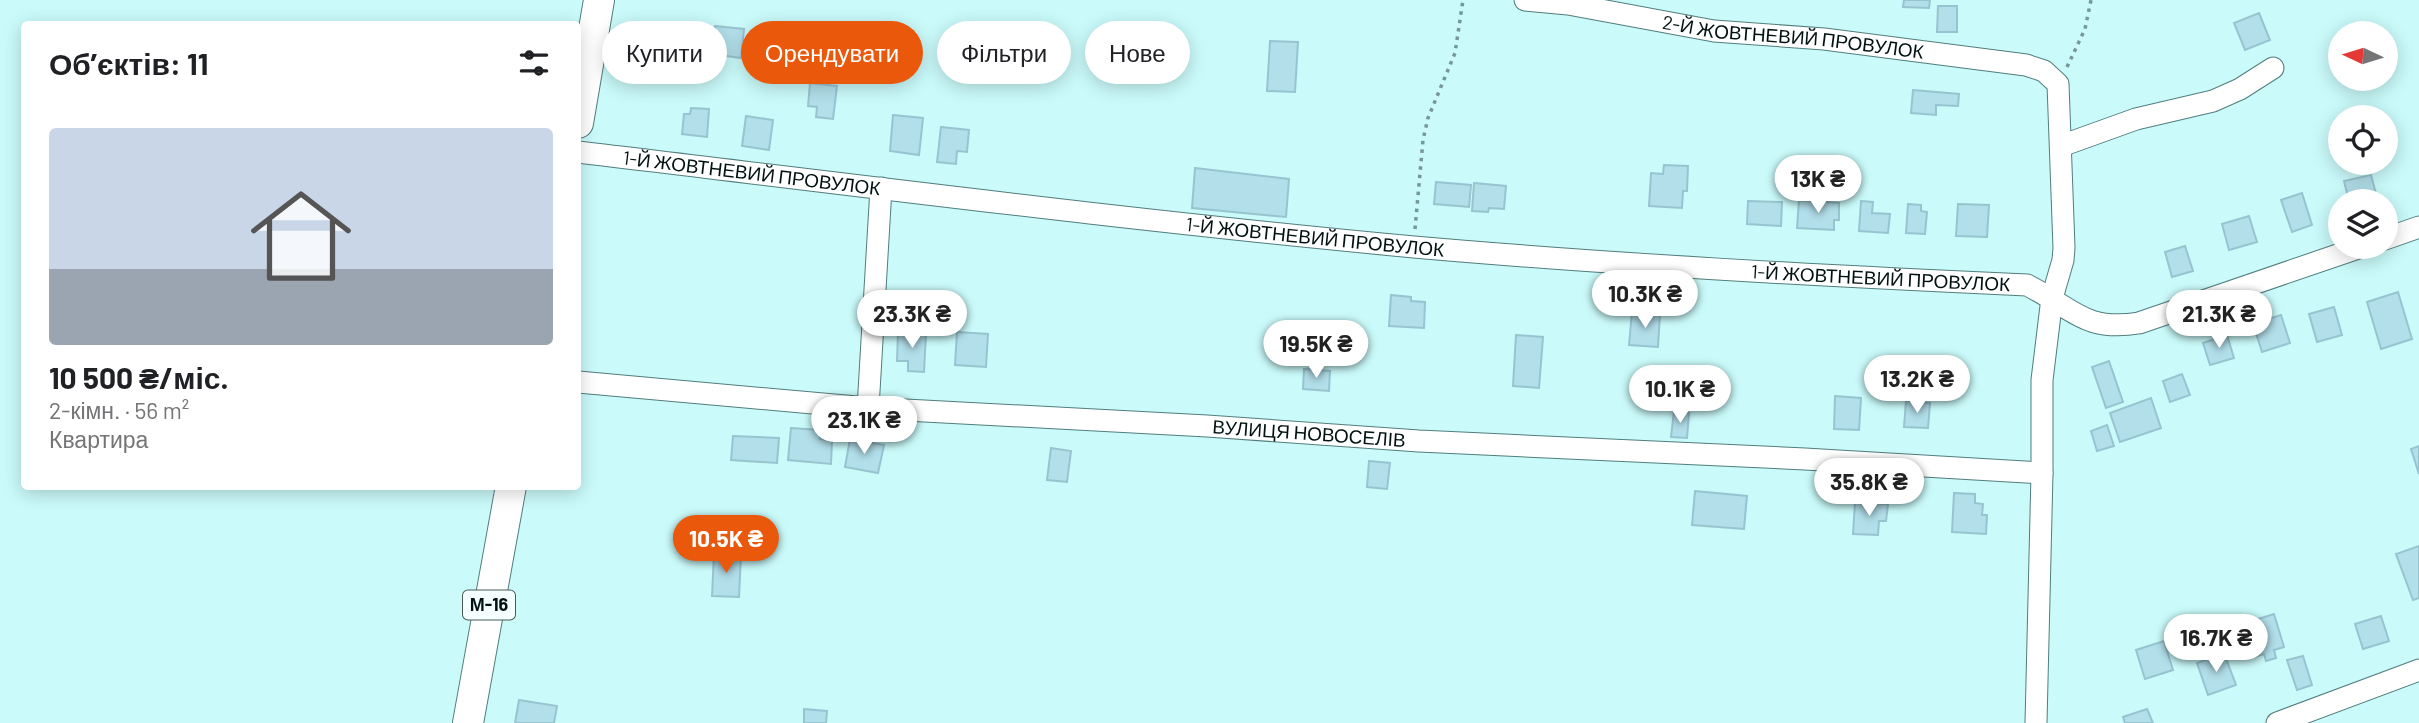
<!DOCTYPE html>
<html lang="uk">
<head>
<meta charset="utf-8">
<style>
  :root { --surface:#fff; --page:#f6f6f6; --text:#202124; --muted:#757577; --accent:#ea580c }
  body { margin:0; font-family:Barlow,sans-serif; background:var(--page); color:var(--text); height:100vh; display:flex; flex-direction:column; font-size:26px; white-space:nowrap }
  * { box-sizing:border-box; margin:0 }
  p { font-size:23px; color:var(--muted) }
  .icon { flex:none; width:38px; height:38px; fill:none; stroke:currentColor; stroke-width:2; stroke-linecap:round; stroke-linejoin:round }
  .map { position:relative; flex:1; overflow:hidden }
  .panel { position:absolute; left:21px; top:21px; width:560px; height:469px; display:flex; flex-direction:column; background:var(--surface); border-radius:7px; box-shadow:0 4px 18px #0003 }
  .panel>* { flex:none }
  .banner { position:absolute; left:602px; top:21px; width:665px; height:63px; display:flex; gap:14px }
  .needle { width:46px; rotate:274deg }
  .controls { position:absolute; left:2328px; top:21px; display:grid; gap:14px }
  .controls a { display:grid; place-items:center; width:70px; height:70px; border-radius:50%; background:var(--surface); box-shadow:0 4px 18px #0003; font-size:35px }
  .price { position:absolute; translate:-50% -60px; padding:0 16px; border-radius:24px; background:#fff; color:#222; font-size:23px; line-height:46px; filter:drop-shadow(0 2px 4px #0008) }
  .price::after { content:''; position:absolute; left:50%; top:42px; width:21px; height:16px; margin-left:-10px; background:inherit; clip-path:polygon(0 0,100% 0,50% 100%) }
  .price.on { background:var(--accent); color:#fff }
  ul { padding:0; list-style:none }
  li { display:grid; align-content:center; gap:14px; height:371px; padding:0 28px }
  li span { display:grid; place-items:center; height:217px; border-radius:7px; color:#555 }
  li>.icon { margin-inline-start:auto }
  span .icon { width:126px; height:126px; fill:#fffc; stroke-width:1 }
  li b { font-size:30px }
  h2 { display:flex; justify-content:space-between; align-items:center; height:84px; padding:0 28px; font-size:30px }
  .chip { padding:0 24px; border-radius:32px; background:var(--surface); box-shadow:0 4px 18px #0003; font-size:24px; line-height:63px }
  .chip.on { background:var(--accent); color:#fff }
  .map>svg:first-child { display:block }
  .building { fill:#b2dfea; stroke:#98c4d0; stroke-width:2 }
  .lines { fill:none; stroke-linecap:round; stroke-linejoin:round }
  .minor-casing { stroke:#517d7d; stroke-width:23 }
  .highway-casing { stroke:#517d7d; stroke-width:32 }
  .path { stroke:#759797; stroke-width:3.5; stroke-dasharray:3.5 5; stroke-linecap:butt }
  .minor { stroke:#fff; stroke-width:21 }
  .highway { stroke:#fff; stroke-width:30 }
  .labels { text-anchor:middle; stroke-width:6; stroke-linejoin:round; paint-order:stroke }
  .shield { fill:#f6ffff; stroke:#4b5959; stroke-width:2 }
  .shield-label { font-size:18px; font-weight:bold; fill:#021212 }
  .street-label { font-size:19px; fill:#021212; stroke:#f6ffff }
</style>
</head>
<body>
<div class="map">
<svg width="2419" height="723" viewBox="0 0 2419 723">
  <rect width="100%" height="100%" fill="#cafafa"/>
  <!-- building -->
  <g class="building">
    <path d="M1904 0H1930L1929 8 1903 7Z"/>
    <path d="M1938 6H1957V32H1937Z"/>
    <path d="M2259 13 2270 40 2245 50 2234 23Z"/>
    <path d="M820 22 847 25 843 59 816 56Z"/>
    <path d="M715 26 744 29 741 58 712 54Z"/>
    <path d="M1270 41 1298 42 1295 92 1267 91Z"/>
    <path d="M810 83 837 86 833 119 816 117 817 107 808 106Z"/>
    <path d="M1913 90 1959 94 1958 106 1936 105V115L1911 113Z"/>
    <path d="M691 108 709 109 707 137 682 134 684 114H690Z"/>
    <path d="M893 115 923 118 919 155 890 151Z"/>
    <path d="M746 116 773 120 769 150 742 146Z"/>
    <path d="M941 127 969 130 967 152 957 151 956 164 937 162Z"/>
    <path d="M1664 165 1688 166 1687 191H1683L1682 208 1649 206 1651 173 1663 174Z"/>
    <path d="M1195 168 1289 179 1286 217 1192 208Z"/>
    <path d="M2371 175 2378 201H2349L2344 181Z"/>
    <path d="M1436 182 1471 185 1469 207 1434 204Z"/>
    <path d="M1474 183 1506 186 1504 209 1489 208 1488 212 1472 211Z"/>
    <path d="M2302 193 2312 225 2292 232 2281 200Z"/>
    <path d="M1799 200 1839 203V220H1834V230L1797 228Z"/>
    <path d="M1748 201 1782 202 1781 226 1747 224Z"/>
    <path d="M1861 201 1873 202 1872 213 1890 214 1888 233 1859 231Z"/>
    <path d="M1908 204 1921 205V211L1927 212 1925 234 1906 233Z"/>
    <path d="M1958 204 1989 205 1987 237 1956 236Z"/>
    <path d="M2249 216 2257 242 2229 250 2222 224Z"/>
    <path d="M2185 246 2193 271 2172 277 2165 252Z"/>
    <path d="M2398 292 2412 339 2381 349 2367 302Z"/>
    <path d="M1391 295 1411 297V301L1425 302 1424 328 1389 326Z"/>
    <path d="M2334 307 2342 335 2317 342 2309 314Z"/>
    <path d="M1632 312 1660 314 1658 347 1629 345Z"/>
    <path d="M2281 315 2290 343 2262 352 2253 324Z"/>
    <path d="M898 331 926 333 924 372 908 371V361H897Z"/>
    <path d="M957 332 988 334 986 367 955 365Z"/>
    <path d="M1516 335 1543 337 1539 388 1513 386Z"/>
    <path d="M2227 335 2234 358 2210 365 2203 343Z"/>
    <path d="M2109 361 2123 402 2106 408 2092 367Z"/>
    <path d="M1304 369 1330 371 1329 391 1303 389Z"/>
    <path d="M2182 374 2190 395 2170 402 2163 381Z"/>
    <path d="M1835 396 1861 398 1859 430 1834 429Z"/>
    <path d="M2151 398 2161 428 2120 442 2110 413Z"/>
    <path d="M1906 401 1930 403 1928 428 1904 427Z"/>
    <path d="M1674 411 1689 413 1687 438 1671 437Z"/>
    <path d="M2107 425 2114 446 2097 451 2091 431Z"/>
    <path d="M791 428 821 430 820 439 832 441 831 464 788 460Z"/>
    <path d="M733 436 779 438 777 463 731 460Z"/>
    <path d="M850 439 884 445 878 473 845 467Z"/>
    <path d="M2419 446V474L2411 449Z"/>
    <path d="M1051 448 1071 451 1067 482 1047 480Z"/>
    <path d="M1369 461 1390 463 1387 489 1367 487Z"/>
    <path d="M1695 491 1747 496 1744 529 1692 525Z"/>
    <path d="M1954 493 1975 494V503L1983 504 1982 515H1987L1986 534 1952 532Z"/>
    <path d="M1855 502 1888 504 1886 521H1879L1878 535 1853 534Z"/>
    <path d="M2419 546V598L2413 600 2396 554Z"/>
    <path d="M714 553 741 555 739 597 712 596Z"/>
    <path d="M2274 614 2284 647 2274 650 2276 658 2266 661 2264 654 2254 657 2247 632 2258 629 2255 620Z"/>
    <path d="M2381 616 2389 641 2363 649 2355 624Z"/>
    <path d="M2164 641 2173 670 2145 679 2136 650Z"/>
    <path d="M2224 653 2236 685 2208 695 2197 663Z"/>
    <path d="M2303 656 2312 685 2297 690 2287 660Z"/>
    <path d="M519 700 557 706 554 723H515Z"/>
    <path d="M804 709 827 711 826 723H804Z"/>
    <path d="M2147 709 2153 723H2125L2123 717Z"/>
  </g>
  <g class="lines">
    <!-- minor casing -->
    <g class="minor-casing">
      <g id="minor">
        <path id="s1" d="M1525 0 1568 4 1714 31 1824 39 2026 65 2044 71 2058 84 2064 248 2063 260 2052 298 2042 380V473L2036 723"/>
        <path d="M2061 146 2136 119 2213 101 2240 89 2273 68"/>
        <path id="s2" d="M578 152C856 185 1134 221 1414 247 1618 265 1823 276 2027 285 2073 308 2084 332 2139 323L2361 247"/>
        <path d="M2385 239 2419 227"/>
        <path id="s3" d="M578 382 868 408 1207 426 1419 441 1805 459 2042 473"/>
        <path d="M868 408 881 188"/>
        <path d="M2277 723 2419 670"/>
      </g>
    </g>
    <!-- highway casing -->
    <g class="highway-casing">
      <g id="highway">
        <path d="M578 123 599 0"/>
        <path d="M468 723 511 486"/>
      </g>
    </g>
    <!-- path -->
    <g class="path">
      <path d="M2067 67 2085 29 2091 0"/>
      <path d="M1415 229 1423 140 1428 118 1455 53 1463 0"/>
    </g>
    <!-- minor -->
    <use href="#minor" class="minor"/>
    <!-- highway -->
    <use href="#highway" class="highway"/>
  </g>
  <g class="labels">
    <!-- shield labels -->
    <rect class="shield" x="463" y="590.5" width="52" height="29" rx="5"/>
    <g class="shield-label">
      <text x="489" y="611">М-16</text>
    </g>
    <!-- street labels -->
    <g class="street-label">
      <text dy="7" stroke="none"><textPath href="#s1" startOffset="271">2-Й ЖОВТНЕВИЙ ПРОВУЛОК</textPath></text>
      <text dy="7" stroke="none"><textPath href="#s2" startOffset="175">1-Й ЖОВТНЕВИЙ ПРОВУЛОК</textPath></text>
      <text dy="7" stroke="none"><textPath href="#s2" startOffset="742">1-Й ЖОВТНЕВИЙ ПРОВУЛОК</textPath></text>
      <text dy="7" stroke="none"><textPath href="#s2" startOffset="1309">1-Й ЖОВТНЕВИЙ ПРОВУЛОК</textPath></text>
      <text dy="7" stroke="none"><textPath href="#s3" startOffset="733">ВУЛИЦЯ НОВОСЕЛІВ</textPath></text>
    </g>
  </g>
</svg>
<div class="controls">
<a><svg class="needle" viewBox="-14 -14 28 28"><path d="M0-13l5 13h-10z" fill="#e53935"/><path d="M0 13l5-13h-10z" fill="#757577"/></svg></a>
<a><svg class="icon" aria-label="locate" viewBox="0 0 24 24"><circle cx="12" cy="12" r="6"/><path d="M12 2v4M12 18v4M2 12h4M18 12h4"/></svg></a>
<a><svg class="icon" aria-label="layers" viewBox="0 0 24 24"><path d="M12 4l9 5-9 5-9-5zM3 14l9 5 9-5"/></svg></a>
</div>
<b class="price" style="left:1818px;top:215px">13K ₴</b>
<b class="price" style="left:1645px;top:330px">10.3K ₴</b>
<b class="price" style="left:912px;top:350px">23.3K ₴</b>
<b class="price" style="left:2219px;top:350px">21.3K ₴</b>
<b class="price" style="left:1316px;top:380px">19.5K ₴</b>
<b class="price" style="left:1917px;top:415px">13.2K ₴</b>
<b class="price" style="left:1680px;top:425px">10.1K ₴</b>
<b class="price" style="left:864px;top:456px">23.1K ₴</b>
<b class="price" style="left:1869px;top:518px">35.8K ₴</b>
<b class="price on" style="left:726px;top:575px">10.5K ₴</b>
<b class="price" style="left:2216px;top:674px">16.7K ₴</b>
<div class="banner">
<a class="chip">Купити</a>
<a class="chip on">Орендувати</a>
<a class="chip">Фільтри</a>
<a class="chip">Нове</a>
</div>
<section class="panel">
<h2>Об’єктів: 11<svg class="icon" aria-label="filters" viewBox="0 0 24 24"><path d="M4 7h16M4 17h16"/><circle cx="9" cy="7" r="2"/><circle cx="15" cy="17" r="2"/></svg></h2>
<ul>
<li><span style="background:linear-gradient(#c9d6e8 65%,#9aa5b1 0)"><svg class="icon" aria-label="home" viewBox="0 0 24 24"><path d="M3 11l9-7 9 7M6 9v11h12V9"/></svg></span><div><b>10 500 ₴/міс.</b><p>2-кімн. · 56 m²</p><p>Квартира</p></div></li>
</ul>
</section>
</div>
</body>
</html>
